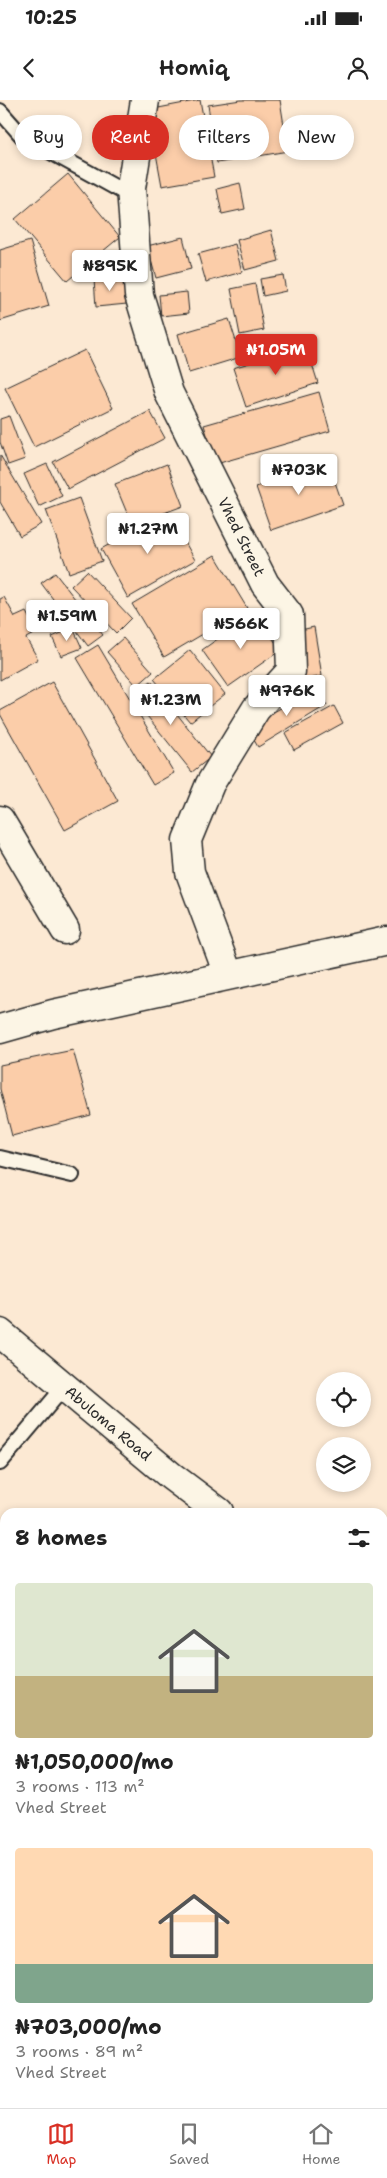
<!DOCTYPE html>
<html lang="en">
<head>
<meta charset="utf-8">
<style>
  :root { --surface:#fff; --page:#f2f2f2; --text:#222; --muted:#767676; --line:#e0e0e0; --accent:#d93025 }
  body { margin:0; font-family:"Shantell Sans",sans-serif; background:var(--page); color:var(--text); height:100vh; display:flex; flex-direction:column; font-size:19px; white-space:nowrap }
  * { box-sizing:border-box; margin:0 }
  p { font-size:16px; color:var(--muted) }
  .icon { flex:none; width:28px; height:28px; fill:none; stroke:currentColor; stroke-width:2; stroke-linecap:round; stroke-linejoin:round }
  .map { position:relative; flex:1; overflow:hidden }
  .details { position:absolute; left:0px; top:1408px; width:388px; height:601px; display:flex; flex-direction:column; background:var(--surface); border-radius:15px 15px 0 0; box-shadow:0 2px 8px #0003 }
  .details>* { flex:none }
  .hud { position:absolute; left:15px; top:15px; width:358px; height:45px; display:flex; gap:10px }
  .tools { position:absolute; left:316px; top:1272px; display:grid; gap:10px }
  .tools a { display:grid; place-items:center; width:55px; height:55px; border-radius:50%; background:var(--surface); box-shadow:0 2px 8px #0003; font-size:25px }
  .price { position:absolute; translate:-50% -42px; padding:0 11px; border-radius:5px; background:#fff; color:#222; font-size:16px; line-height:32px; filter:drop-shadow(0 1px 2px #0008) }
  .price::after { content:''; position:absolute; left:50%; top:30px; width:15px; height:11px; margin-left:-8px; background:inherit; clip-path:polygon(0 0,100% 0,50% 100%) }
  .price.active { background:var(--accent); color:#fff }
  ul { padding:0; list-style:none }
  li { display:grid; align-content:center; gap:10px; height:265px; padding:0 15px }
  li span { display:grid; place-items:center; height:155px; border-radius:5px; color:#555 }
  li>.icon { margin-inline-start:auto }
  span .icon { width:90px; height:90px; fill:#fffc; stroke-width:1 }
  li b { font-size:21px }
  h2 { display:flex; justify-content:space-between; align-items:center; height:60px; padding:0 15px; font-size:21px }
  .chip { padding:0 18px; border-radius:22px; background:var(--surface); box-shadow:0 2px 8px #0003; font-size:18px; line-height:45px }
  .chip.active { background:var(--accent); color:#fff }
  .status { display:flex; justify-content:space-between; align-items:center; height:35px; padding:0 25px; background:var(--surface); direction:ltr }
  .status svg { height:14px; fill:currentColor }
  header { display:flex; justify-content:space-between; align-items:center; height:65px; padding:0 15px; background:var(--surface); font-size:22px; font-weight:600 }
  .tab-bar { display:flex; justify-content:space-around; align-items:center; height:70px; border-top:1px solid var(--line); background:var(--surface); font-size:14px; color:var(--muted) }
  .tab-bar a { display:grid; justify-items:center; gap:2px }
  .tab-bar .active { color:var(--accent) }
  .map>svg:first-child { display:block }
  .building { fill:#fbcda9; stroke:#2b2b2b }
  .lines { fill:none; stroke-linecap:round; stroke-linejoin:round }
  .service-casing { stroke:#2b2b2b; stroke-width:18 }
  .minor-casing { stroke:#2b2b2b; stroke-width:31 }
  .tertiary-casing { stroke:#2b2b2b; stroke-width:31 }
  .primary-casing { stroke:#2b2b2b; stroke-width:31 }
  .service { stroke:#fcf5e5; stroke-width:14 }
  .minor { stroke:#fcf5e5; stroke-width:28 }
  .tertiary { stroke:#fcf5e5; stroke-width:28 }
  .primary { stroke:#fadf96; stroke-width:28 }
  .labels { text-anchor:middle; stroke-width:5; stroke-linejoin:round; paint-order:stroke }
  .street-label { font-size:15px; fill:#2b2b2b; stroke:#fcf5e5 }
</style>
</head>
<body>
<div class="status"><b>10:25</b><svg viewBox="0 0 49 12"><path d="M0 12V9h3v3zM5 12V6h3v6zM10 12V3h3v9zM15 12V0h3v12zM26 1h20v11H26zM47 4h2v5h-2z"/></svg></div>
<header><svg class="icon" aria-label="back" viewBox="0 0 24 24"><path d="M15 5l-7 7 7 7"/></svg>Homiq<svg class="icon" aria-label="person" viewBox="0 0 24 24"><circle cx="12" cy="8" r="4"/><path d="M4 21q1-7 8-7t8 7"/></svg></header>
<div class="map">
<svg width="387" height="2008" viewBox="0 0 387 2008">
  <rect width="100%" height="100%" fill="#fce9d3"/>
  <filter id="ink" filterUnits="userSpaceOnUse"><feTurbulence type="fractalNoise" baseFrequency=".02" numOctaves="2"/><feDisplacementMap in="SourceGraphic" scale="10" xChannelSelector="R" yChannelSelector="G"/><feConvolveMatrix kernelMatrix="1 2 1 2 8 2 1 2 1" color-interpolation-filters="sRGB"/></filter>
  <g filter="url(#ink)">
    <!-- building -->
    <g class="building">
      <path d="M200 0 214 77 162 86 148 10Z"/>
      <path d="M241 0H280L288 51 217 63 208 5Z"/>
      <path d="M68 74 120 137 67 181 15 119Z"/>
      <path d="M240 83 245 109 222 114 217 89Z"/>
      <path d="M271 130 279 161 245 170 237 140Z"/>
      <path d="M183 137 191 169 156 178 147 146Z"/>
      <path d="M30 141 49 206 0 221V150Z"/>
      <path d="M235 144 242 172 206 182 198 154Z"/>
      <path d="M283 175 286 191 263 196 260 179Z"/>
      <path d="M125 176 127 204 96 207 94 179Z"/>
      <path d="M255 184 264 230 240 235 231 189Z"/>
      <path d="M187 192 189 213 161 216 159 195Z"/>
      <path d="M229 219 241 257 189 273 178 234Z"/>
      <path d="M306 245 318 283 246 307 233 268Z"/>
      <path d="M85 250 113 308 34 347 5 288Z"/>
      <path d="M319 292 330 331 216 364 204 325Z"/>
      <path d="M150 311 165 338 68 389 53 362Z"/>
      <path d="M9 316 25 359 8 365 0 342V319Z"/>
      <path d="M0 355 41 424 20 436 0 402Z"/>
      <path d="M328 362 343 405 271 430 256 387Z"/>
      <path d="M47 364 62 396 39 407 24 374Z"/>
      <path d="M167 364 183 406 132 425 115 384Z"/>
      <path d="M79 398 102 461 69 473 46 410Z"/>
      <path d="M168 412 195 460 128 498 101 449Z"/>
      <path d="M215 455 247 508 164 557 132 504Z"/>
      <path d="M87 471 131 518 116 533 71 486Z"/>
      <path d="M55 473 103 535 88 546 41 483Z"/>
      <path d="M4 497 15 517 26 512 37 532 26 538 38 559 0 580V499Z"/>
      <path d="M254 513 281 550 228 587 202 550Z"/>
      <path d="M314 527 322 576 304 580 296 531Z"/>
      <path d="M73 528 82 548 61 556 52 537Z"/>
      <path d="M123 538 153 572 137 586 107 552Z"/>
      <path d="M98 545 174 673 153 685 77 558Z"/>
      <path d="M190 550 225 594 190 622 154 579Z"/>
      <path d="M151 581 211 657 192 672 131 596Z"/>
      <path d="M52 582 118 701 65 730 0 614V611Z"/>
      <path d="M316 587 327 605 258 647 247 628Z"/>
      <path d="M334 606 343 623 294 650 285 633Z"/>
      <path d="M73 950 91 1015 12 1036 0 989V965Z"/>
    </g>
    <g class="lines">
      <!-- service casing -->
      <g class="service-casing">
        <g id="service">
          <path d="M0 11 22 36 131 96"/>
          <path d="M0 1058 72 1075"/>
          <path d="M0 1363 64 1287"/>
        </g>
      </g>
      <!-- minor casing -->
      <g class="minor-casing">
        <g id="minor">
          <path id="s1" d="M145 0 131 88 139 195 169 293 265 484 289 515 291 571 256 609 210 684 187 740 190 772 228 874"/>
          <path d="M0 720 65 830"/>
          <path d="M0 929 53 914 387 841"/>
          <path d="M382 1681 387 1675"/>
          <path d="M117 2008 121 2004"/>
        </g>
      </g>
      <!-- tertiary casing -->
      <g class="tertiary-casing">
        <g id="tertiary">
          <path id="s2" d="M0 1233 171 1376 219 1412"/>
          <path d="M382 1537 387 1540"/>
        </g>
      </g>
      <!-- primary casing -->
      <g class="primary-casing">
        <g id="primary">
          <path d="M382 1963 387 1962"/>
          <path d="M382 1995 387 1994"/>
          <path d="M224 2008 238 2004"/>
          <path d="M337 2008 350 2004"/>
        </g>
      </g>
      <!-- service -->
      <use href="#service" class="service"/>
      <!-- minor -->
      <use href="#minor" class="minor"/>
      <!-- tertiary -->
      <use href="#tertiary" class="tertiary"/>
      <!-- primary -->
      <use href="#primary" class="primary"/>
    </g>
  </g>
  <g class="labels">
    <!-- street labels -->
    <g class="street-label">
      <text dy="5" stroke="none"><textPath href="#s1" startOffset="460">Vhed Street</textPath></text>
      <text dy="5" stroke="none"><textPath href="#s2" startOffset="141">Abuloma Road</textPath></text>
    </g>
  </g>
</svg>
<div class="tools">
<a><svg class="icon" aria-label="locate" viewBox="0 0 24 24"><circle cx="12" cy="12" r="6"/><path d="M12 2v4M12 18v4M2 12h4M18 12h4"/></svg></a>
<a><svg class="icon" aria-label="layers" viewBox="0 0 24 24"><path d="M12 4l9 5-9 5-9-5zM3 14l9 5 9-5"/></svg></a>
</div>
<b class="price" style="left:110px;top:192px">₦895K</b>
<b class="price active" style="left:276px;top:276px">₦1.05M</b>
<b class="price" style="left:299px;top:396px">₦703K</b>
<b class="price" style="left:148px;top:455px">₦1.27M</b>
<b class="price" style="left:67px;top:542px">₦1.59M</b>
<b class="price" style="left:241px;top:550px">₦566K</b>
<b class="price" style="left:287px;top:617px">₦976K</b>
<b class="price" style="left:171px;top:626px">₦1.23M</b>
<div class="hud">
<a class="chip">Buy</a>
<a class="chip active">Rent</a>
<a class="chip">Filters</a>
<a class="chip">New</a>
</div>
<section class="details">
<h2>8 homes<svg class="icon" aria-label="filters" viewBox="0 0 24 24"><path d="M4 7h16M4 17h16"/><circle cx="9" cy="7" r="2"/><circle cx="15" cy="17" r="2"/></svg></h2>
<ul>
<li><span style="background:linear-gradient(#dfe7d0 60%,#c2b280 0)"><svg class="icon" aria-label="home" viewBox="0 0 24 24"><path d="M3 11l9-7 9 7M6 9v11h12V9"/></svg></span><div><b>₦1,050,000/mo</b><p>3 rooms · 113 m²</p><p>Vhed Street</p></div></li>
<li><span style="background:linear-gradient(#ffd9b3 75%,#7fa58c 0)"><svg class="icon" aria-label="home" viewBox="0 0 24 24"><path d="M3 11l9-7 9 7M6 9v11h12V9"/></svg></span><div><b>₦703,000/mo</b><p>3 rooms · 89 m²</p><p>Vhed Street</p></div></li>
</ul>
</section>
</div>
<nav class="tab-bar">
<a class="active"><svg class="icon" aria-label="map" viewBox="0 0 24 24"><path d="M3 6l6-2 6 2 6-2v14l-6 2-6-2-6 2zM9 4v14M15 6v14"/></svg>Map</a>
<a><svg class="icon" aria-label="saved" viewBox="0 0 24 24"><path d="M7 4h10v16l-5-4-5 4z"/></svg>Saved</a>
<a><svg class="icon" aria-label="home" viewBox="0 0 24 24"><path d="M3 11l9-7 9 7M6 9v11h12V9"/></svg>Home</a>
</nav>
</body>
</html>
